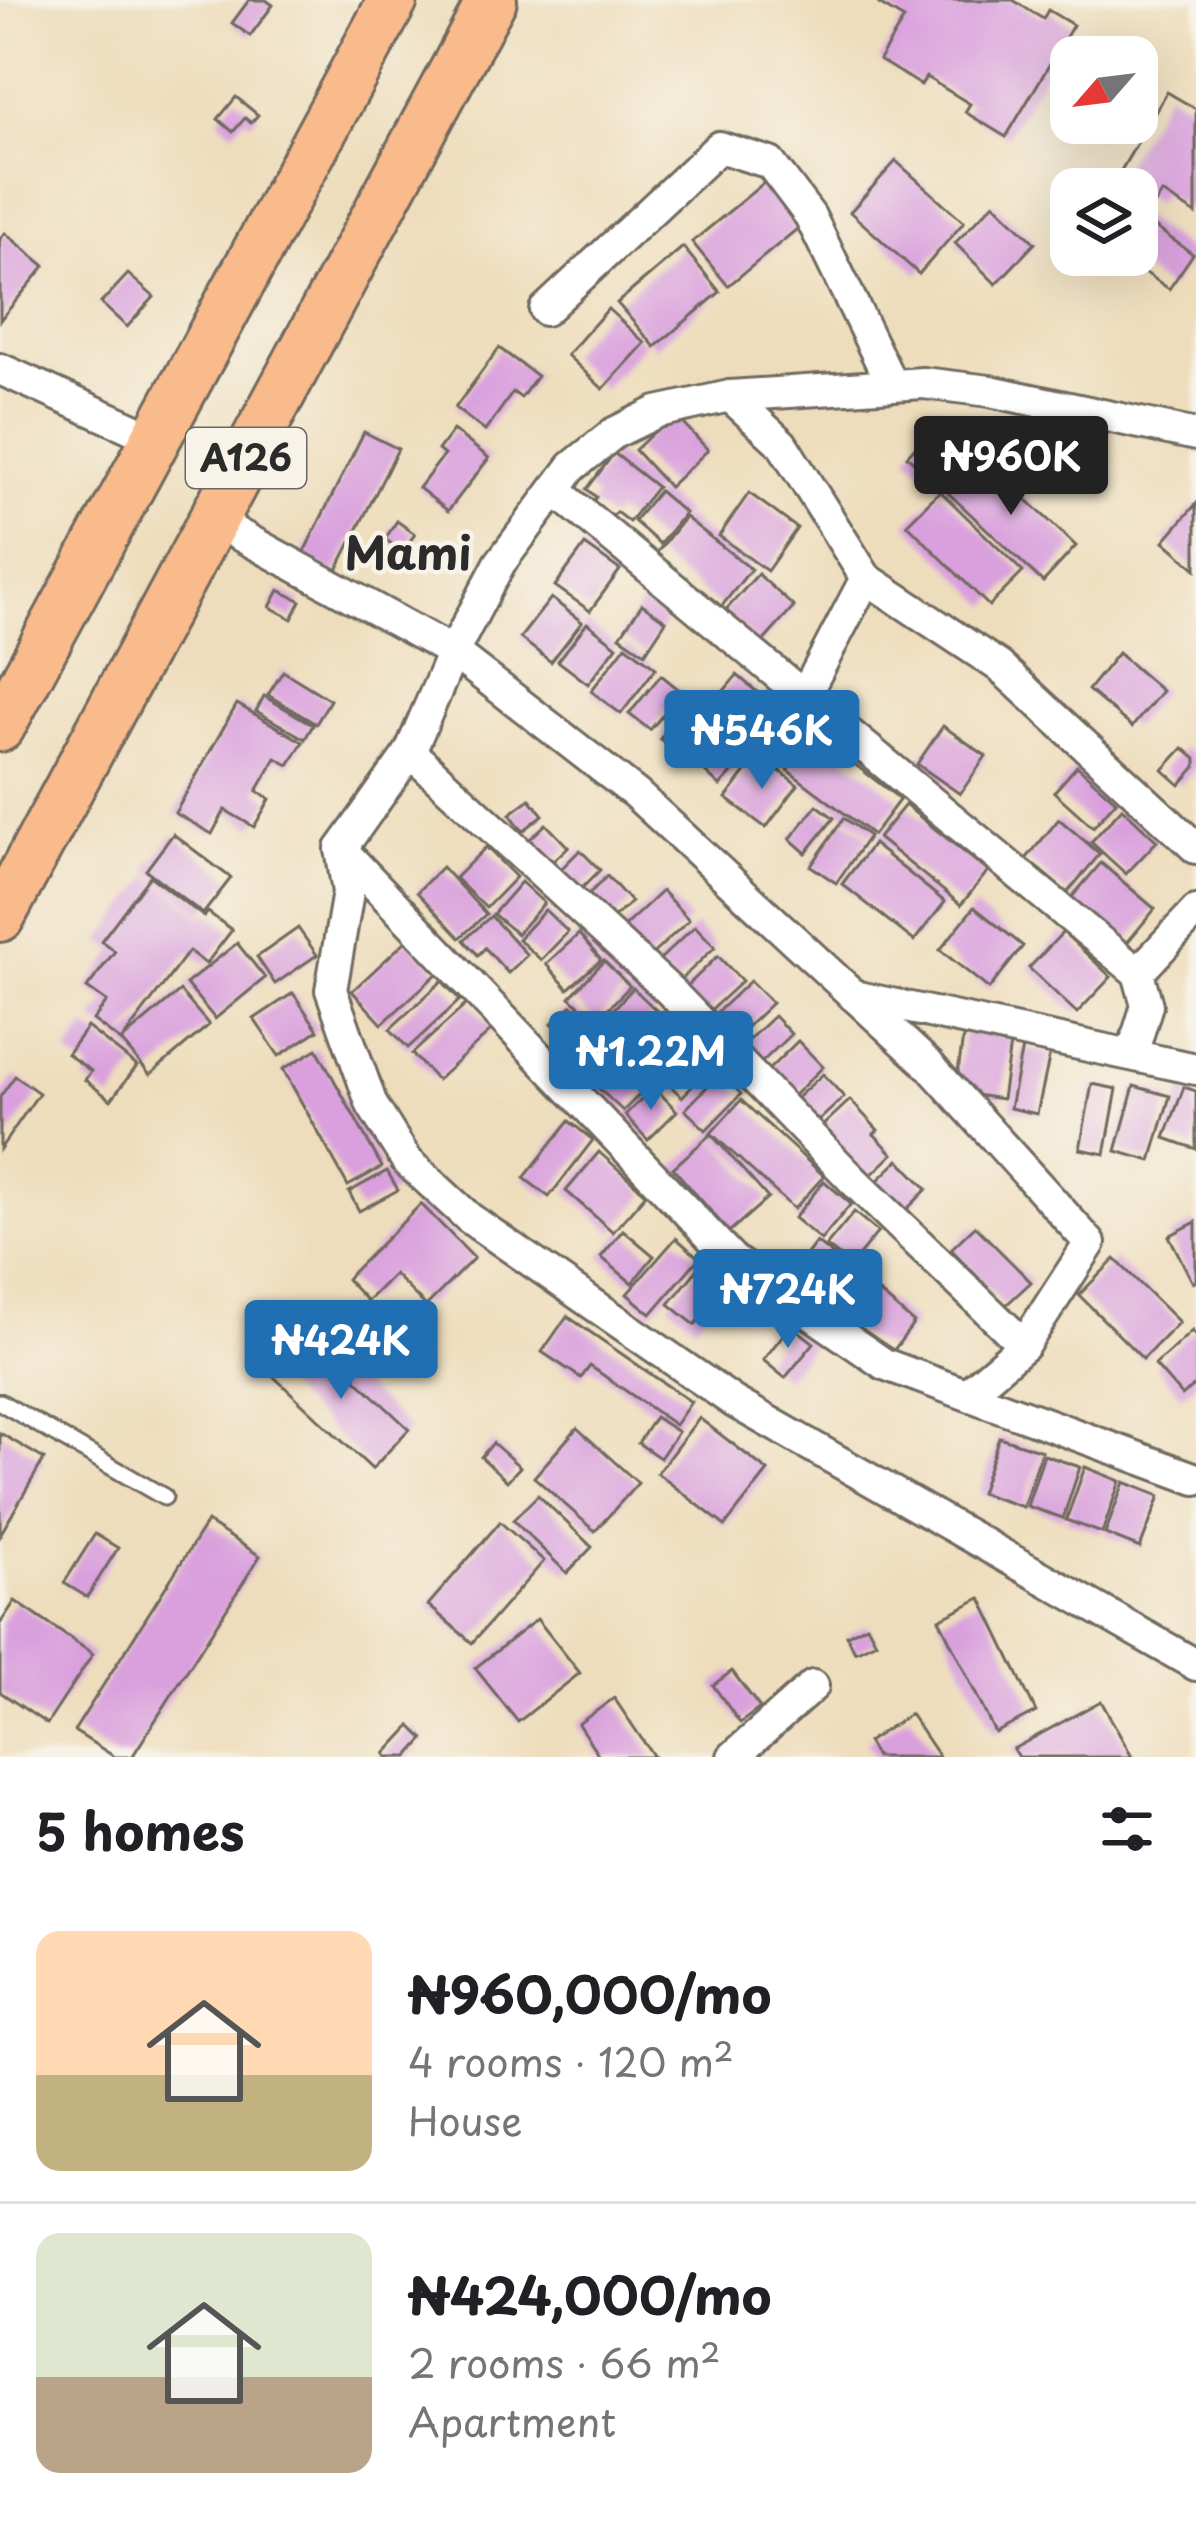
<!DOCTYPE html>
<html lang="en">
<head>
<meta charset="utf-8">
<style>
  :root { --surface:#fff; --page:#f6f6f6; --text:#202124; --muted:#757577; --line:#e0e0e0; --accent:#1f6fb2 }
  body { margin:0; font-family:"Playpen Sans",sans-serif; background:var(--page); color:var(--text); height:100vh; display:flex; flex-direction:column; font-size:45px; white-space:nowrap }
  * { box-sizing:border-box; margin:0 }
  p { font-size:39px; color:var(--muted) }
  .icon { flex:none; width:66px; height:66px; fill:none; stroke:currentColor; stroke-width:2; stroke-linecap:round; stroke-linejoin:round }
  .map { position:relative; height:1757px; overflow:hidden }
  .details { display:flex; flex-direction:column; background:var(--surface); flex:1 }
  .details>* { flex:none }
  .needle { width:78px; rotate:242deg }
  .controls { position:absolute; left:1050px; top:36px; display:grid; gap:24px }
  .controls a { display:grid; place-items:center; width:108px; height:108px; border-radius:24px; background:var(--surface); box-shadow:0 12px 48px #0002; font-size:60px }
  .price { position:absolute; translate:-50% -102px; padding:0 27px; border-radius:12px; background:var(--accent); color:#fff; font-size:39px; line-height:78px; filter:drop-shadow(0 3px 6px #0008) }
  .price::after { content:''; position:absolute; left:50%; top:72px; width:36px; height:27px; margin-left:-18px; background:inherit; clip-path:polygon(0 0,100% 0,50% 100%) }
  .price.current { background:#222; color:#fff }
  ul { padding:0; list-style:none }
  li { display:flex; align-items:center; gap:36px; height:300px; padding:0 36px }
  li+li { border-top:3px solid var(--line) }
  li span { display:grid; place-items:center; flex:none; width:336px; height:240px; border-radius:24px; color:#555 }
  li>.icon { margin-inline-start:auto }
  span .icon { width:144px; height:144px; fill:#fffc; stroke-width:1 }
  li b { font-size:51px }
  h2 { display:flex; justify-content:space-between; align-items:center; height:144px; padding:0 36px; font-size:51px }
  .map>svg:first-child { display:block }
  .building { fill:#d9a0dd }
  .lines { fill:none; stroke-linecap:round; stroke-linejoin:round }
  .service-casing { stroke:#6f695e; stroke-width:21 }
  .minor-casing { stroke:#6f695e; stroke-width:36 }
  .trunk-casing { stroke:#6f695e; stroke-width:54 }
  .service { stroke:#fff; stroke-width:15 }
  .minor { stroke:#fff; stroke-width:30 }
  .trunk { stroke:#fabb8c; stroke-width:48 }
  .labels { text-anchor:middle; stroke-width:9; stroke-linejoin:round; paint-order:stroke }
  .shield { fill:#f7f3e8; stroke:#686764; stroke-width:3 }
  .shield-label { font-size:36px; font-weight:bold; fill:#2b2b2b }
  .quarter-label { font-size:45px; font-weight:bold; fill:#2b2b2b; stroke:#f7f3e8 }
</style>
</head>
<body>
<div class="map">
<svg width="1196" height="1757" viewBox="0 0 1196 1757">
  <rect width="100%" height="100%" fill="#f7f3e8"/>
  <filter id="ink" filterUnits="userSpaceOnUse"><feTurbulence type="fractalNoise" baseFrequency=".00833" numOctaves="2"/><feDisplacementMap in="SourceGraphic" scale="24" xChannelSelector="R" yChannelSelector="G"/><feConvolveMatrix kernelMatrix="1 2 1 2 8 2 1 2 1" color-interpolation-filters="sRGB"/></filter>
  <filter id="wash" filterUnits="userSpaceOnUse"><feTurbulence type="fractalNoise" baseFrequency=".004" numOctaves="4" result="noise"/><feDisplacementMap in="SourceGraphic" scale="48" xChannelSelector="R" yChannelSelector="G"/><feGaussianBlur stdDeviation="2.7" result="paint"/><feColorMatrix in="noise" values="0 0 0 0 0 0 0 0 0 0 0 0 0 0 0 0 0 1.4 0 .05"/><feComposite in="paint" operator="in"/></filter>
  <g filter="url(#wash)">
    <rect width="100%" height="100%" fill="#eeddbc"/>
    <g id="blocks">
      <!-- building -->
      <g class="building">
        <path d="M249 0H266L273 5 250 36 232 23Z"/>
        <path d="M882 0H1013L1043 19 1048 10 1073 25 1006 137 965 112 970 104 926 77 921 85 879 60 904 19 879 4Z"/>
        <path d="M1167 92 1196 109V214L1162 193 1156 203 1116 179Z"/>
        <path d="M236 97 258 115 251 123 245 118 233 132 218 119Z"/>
        <path d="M896 161 964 222 919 274 850 212Z"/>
        <path d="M772 176 808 220 728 286 692 242Z"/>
        <path d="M994 203 1035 243 996 284 955 243Z"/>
        <path d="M1137 214 1193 254 1169 289 1120 255H1137Z"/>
        <path d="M5 233 45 266 0 320V239Z"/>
        <path d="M683 247 720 292 655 347 617 303Z"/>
        <path d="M128 274 154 297 127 327 101 303Z"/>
        <path d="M608 309 645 343 603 389 567 355Z"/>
        <path d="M499 348 537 376 521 398 513 392 485 431 455 408Z"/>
        <path d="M674 413 708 450 669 487 635 450Z"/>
        <path d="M940 420 975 452 942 488 907 456Z"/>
        <path d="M453 430 489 458 448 511 419 488 444 455 438 450Z"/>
        <path d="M364 432 398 449 335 574 302 556Z"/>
        <path d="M614 453 657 487 629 522 616 512 611 519 591 504 596 497 587 489Z"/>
        <path d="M978 454 1076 546 1043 582 945 490Z"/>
        <path d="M659 491 685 513 660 544 634 521Z"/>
        <path d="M940 491 1023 572 989 606 907 524Z"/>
        <path d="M749 493 797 528 767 571 719 536Z"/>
        <path d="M1196 504V569L1164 541Z"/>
        <path d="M685 517 751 569 721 607 655 555Z"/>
        <path d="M397 521 415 534 402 552 385 539Z"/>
        <path d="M585 545 620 570 590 611 555 586Z"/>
        <path d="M758 574 794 607 760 645 724 612Z"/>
        <path d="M279 590 301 601 292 619 270 607Z"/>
        <path d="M551 598 582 622 551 662 520 638Z"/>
        <path d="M642 604 666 621 645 653 620 636Z"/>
        <path d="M587 623 617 646 588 684 558 661Z"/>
        <path d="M626 645 656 668 621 714 591 691Z"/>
        <path d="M1118 653 1162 691 1132 727 1088 690Z"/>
        <path d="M283 671 330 700 316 724 268 695Z"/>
        <path d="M661 675 682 692 650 730 629 714Z"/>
        <path d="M737 675 757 692 737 716 717 699Z"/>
        <path d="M767 692 810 730 781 764 737 727Z"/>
        <path d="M693 695 728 722 695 766 660 739Z"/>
        <path d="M264 696 313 725 305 739 256 711Z"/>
        <path d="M237 704 303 742 289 765 276 758 257 791 270 799 254 827 225 810 212 834 175 813Z"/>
        <path d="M943 726 986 756 960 794 917 764Z"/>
        <path d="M815 734 900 799 873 835 787 770Z"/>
        <path d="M735 737 751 752 720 786 705 772Z"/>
        <path d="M1183 748 1196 759V767L1180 785 1163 770Z"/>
        <path d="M759 755 798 785 766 828 726 798Z"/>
        <path d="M1077 766 1116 801 1093 827 1054 792Z"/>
        <path d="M530 799 543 815 523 831 510 814Z"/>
        <path d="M817 805 834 818 806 853 790 839Z"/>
        <path d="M905 805 988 871 961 905 878 838Z"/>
        <path d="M1122 808 1157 841 1126 874 1091 842Z"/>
        <path d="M844 818 869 836 836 883 811 866Z"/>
        <path d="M1059 819 1100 854 1067 893 1026 859Z"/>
        <path d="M546 824 568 847 552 862 530 839Z"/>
        <path d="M173 834 231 878 203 914 146 870Z"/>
        <path d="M873 844 945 902 914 941 842 884Z"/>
        <path d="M486 847 516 877 486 908 455 878Z"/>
        <path d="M580 850 600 870 579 891 560 870Z"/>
        <path d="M1101 863 1155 909 1121 950 1066 904Z"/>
        <path d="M442 867 486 914 460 938 417 892Z"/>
        <path d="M150 876 204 917 208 912 232 930 206 964 189 951 121 1041 180 991 209 1025 150 1075 121 1041 93 1020 107 1002 87 988 115 951 101 941Z"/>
        <path d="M607 876 631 902 610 921 587 896Z"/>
        <path d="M521 882 544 903 517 934 493 914Z"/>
        <path d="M662 891 689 920 644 962 617 933Z"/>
        <path d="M974 907 1023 946 989 989 940 950Z"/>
        <path d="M545 910 568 932 541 960 518 939Z"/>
        <path d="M491 916 527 955 508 973 485 948 478 955 464 940Z"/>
        <path d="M695 926 715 947 675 985 655 964Z"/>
        <path d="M298 928 317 955 275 984 257 957Z"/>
        <path d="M1063 932 1111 977 1077 1013 1029 968Z"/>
        <path d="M579 934 601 960 568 989 546 964Z"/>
        <path d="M408 939 439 972 382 1024 352 991Z"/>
        <path d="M237 943 265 978 215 1019 186 984Z"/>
        <path d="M718 956 742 981 703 1017 680 993Z"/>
        <path d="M604 961 630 986 596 1021 570 997Z"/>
        <path d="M442 981 460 1000 408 1048 390 1029Z"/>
        <path d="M750 981 772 1003 733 1040 712 1017Z"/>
        <path d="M633 988 657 1011 624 1047 599 1025Z"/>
        <path d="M293 993 318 1030 279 1056 254 1019Z"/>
        <path d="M469 1002 493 1029 437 1080 412 1054Z"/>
        <path d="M572 1005 584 1018 565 1037 552 1023Z"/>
        <path d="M774 1016 791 1034 761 1063 743 1045Z"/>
        <path d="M660 1019 682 1040 645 1076 652 1082 623 1111 594 1084Z"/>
        <path d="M87 1027 137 1066 111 1100 85 1080 91 1071 67 1054Z"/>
        <path d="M600 1027 623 1052 593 1078 570 1053Z"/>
        <path d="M964 1031 1011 1038 1002 1099 955 1092Z"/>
        <path d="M798 1041 823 1067 787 1102 762 1076Z"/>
        <path d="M683 1048 707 1071 682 1097 658 1074Z"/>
        <path d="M1022 1048 1050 1054 1037 1114 1010 1108Z"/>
        <path d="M317 1049 382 1167 348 1186 283 1069Z"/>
        <path d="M720 1073 741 1094 706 1130 685 1110Z"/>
        <path d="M823 1074 844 1097 811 1128 789 1105Z"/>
        <path d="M15 1076 39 1093 0 1149V1097Z"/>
        <path d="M1092 1084 1117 1089 1105 1154 1080 1149Z"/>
        <path d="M1134 1086 1170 1096 1151 1161 1116 1151Z"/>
        <path d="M654 1087 677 1111 648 1140 625 1115Z"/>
        <path d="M1184 1087 1196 1091V1149L1165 1138Z"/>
        <path d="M741 1100 824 1176 794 1209 711 1133Z"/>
        <path d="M850 1100 878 1130 874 1134 893 1154 867 1179 818 1130Z"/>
        <path d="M569 1121 593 1140 549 1197 524 1178Z"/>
        <path d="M711 1134 768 1198 729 1232 673 1168Z"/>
        <path d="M599 1152 646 1194 613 1232 566 1191Z"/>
        <path d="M899 1160 927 1189 904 1212 876 1182Z"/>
        <path d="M387 1171 398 1190 359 1211 349 1192Z"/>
        <path d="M824 1181 851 1204 821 1240 794 1218Z"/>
        <path d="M421 1204 474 1258 426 1306 394 1274 367 1301 346 1279Z"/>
        <path d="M854 1212 878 1232 851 1265 826 1246Z"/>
        <path d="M1196 1222V1281L1193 1283 1169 1236Z"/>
        <path d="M975 1226 1031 1282 1005 1306 951 1249Z"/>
        <path d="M623 1230 654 1256 632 1283 601 1257Z"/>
        <path d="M676 1238 699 1258 651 1314 627 1294Z"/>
        <path d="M816 1242 843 1263 816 1299 789 1278Z"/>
        <path d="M710 1254 736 1275 695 1325 669 1304Z"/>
        <path d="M1115 1259 1179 1322 1143 1359 1079 1295Z"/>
        <path d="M855 1272 914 1323 894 1350 864 1338 826 1306Z"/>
        <path d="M567 1316 691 1402 675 1425 590 1366 581 1378 542 1352Z"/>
        <path d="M791 1325 814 1343 785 1378 763 1360Z"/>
        <path d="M1192 1331 1196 1336V1384L1182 1396 1155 1365Z"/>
        <path d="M310 1336 409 1429 372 1469 273 1376Z"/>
        <path d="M655 1417 678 1432 660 1458 638 1443Z"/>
        <path d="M699 1418 768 1471 725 1526 657 1473Z"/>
        <path d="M577 1428 638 1483 595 1531 534 1477Z"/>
        <path d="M0 1433 44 1459 0 1535Z"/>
        <path d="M999 1437 1042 1451 1023 1507 980 1493Z"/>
        <path d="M493 1443 520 1467 507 1481 481 1457Z"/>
        <path d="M1044 1455 1080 1467 1063 1518 1027 1506Z"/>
        <path d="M1085 1467 1120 1481 1102 1533 1066 1520Z"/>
        <path d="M1124 1482 1160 1496 1140 1548 1105 1534Z"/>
        <path d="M538 1495 592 1547 567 1573 513 1520Z"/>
        <path d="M207 1522 260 1556 132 1757H115L74 1731Z"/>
        <path d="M500 1522 544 1561 472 1643 428 1605Z"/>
        <path d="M95 1534 118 1548 87 1597 64 1583Z"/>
        <path d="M981 1598 1036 1712 995 1733 939 1619Z"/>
        <path d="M15 1601 93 1654 47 1724 0 1692V1624Z"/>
        <path d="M537 1619 580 1673 518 1722 475 1668Z"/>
        <path d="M867 1625 876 1642 855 1652 847 1635Z"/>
        <path d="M732 1671 760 1708 740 1723 713 1685Z"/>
        <path d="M614 1698 654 1757H600L578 1724Z"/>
        <path d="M1101 1701 1132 1757H1018L1013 1749Z"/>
        <path d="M910 1714 939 1757H876L867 1742Z"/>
        <path d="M411 1726 424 1739 408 1757H387L385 1754Z"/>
      </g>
    </g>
  </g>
  <g filter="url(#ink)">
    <use href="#blocks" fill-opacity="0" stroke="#6f695e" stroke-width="3"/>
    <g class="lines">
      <!-- service casing -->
      <g class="service-casing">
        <path id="service" d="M0 1402 164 1497"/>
      </g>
      <!-- minor casing -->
      <g class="minor-casing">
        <g id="minor">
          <path d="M545 310 719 147 770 163 810 216 892 385"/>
          <path d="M0 369 156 439"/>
          <path d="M730 396 782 444 866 578 999 666 1196 848"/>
          <path d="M1196 435 990 391 923 383 730 396 657 412 614 433 572 467 500 563 453 652 410 752 341 849 348 892 331 990 372 1105 407 1161 469 1218 734 1402 1196 1665"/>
          <path d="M555 490 1138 973 1147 1005 1132 1054"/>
          <path d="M212 520 453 652 636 794 929 1065 1090 1243 1024 1345 967 1394"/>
          <path d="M805 695 866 578"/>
          <path d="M410 752 670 991 853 1180 1024 1345"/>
          <path d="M341 849 733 1260 884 1364 1196 1479"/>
          <path d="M1138 973 1196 911"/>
          <path d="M854 996 1196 1069"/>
          <path d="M733 1757 813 1686"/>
        </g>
      </g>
      <!-- trunk casing -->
      <g class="trunk-casing">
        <g id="trunk">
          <path d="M0 727 393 0"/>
          <path d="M0 917 492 0"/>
        </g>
      </g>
      <!-- service -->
      <use href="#service" class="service"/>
      <!-- minor -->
      <use href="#minor" class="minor"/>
      <!-- trunk -->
      <use href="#trunk" class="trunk"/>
    </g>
  </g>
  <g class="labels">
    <!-- shield labels -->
    <rect class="shield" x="186" y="428" width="120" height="60" rx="9"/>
    <g class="shield-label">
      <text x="246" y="471">A126</text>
    </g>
    <!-- quarter labels -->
    <g class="quarter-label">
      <text x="408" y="570">Mami</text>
    </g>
  </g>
</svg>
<div class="controls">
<a><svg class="needle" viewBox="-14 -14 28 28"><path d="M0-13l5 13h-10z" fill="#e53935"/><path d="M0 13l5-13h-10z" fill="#757577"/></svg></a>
<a><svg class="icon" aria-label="layers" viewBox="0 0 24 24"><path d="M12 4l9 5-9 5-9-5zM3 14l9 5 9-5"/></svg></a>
</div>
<b class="price current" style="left:1011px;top:518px">₦960K</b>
<b class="price" style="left:762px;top:792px">₦546K</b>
<b class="price" style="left:651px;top:1113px">₦1.22M</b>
<b class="price" style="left:788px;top:1351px">₦724K</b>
<b class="price" style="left:341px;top:1402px">₦424K</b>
</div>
<section class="details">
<h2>5 homes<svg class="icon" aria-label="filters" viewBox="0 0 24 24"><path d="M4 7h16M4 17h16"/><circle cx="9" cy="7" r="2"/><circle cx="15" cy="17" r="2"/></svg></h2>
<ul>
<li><span style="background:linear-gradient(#ffd9b3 60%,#c2b280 0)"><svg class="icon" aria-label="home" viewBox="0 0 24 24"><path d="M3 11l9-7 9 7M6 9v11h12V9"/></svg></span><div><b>₦960,000/mo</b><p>4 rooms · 120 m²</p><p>House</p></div></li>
<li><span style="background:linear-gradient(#dfe7d0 60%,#b9a48a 0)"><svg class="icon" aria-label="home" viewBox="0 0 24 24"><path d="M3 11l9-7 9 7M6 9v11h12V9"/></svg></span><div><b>₦424,000/mo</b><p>2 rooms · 66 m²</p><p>Apartment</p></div></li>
</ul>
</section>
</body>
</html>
